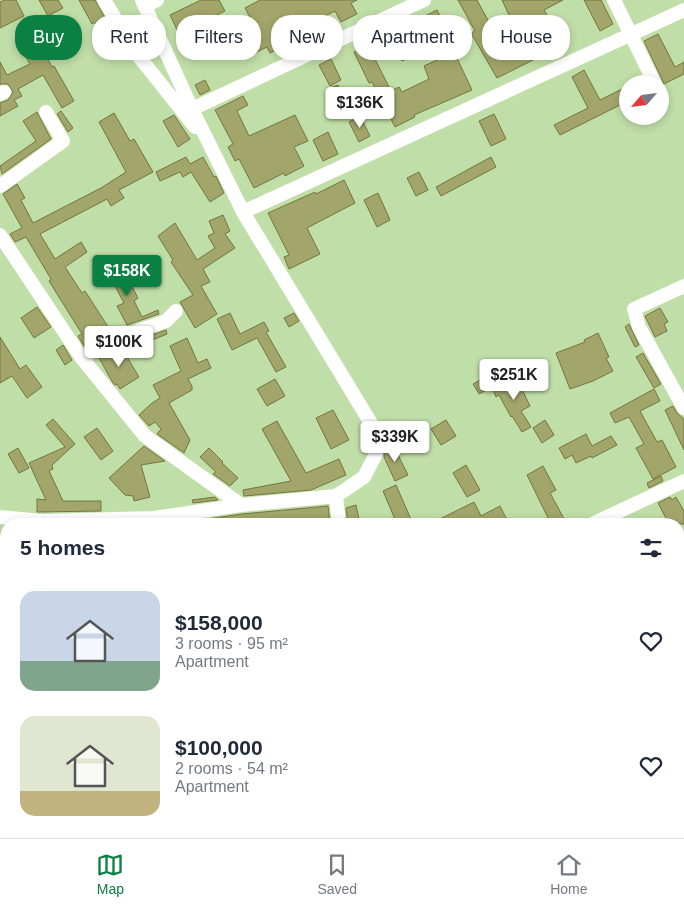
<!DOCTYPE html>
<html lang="en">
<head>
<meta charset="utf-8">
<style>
  :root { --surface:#fff; --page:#f6f6f7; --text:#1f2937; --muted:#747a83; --line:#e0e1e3; --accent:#0b8043 }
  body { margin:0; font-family:Helvetica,sans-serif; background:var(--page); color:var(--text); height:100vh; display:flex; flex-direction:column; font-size:19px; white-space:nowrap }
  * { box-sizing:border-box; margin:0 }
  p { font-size:16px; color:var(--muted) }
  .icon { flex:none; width:28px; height:28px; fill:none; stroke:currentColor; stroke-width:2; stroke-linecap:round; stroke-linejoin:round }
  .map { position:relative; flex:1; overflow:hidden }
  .drawer { position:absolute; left:0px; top:518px; width:685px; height:321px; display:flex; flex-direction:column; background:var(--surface); border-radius:20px 20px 0 0; box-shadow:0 2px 8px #0003 }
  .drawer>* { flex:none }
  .banner { position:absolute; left:15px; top:15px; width:655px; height:45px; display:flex; gap:10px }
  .needle { width:32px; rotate:242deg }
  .fabs { position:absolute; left:619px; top:75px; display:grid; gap:10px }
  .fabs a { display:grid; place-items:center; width:50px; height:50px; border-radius:50%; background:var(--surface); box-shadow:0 2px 8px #0003; font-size:25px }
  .price { position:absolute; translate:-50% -42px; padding:0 11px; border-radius:5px; background:#fff; color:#222; font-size:16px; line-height:32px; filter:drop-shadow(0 1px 2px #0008) }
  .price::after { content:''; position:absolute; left:50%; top:30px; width:15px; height:11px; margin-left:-8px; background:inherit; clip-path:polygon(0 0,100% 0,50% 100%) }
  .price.selected { background:var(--accent); color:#fff }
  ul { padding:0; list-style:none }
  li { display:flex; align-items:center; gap:15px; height:125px; padding:0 20px }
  li span { display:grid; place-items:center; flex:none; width:140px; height:100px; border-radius:15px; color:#555 }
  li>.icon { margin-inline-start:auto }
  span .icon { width:60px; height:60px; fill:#fffc; stroke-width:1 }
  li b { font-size:21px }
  h2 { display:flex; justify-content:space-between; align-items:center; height:60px; padding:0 20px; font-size:21px }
  .pill { padding:0 18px; border-radius:20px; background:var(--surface); box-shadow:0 2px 8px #0003; font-size:18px; line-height:45px }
  .pill.selected { background:var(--accent); color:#fff }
  .dock { display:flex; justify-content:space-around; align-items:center; height:70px; border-top:1px solid var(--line); background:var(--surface); font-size:14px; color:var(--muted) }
  .dock a { display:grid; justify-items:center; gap:2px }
  .dock .selected { color:var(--accent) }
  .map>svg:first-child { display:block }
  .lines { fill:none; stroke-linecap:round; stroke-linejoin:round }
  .river { stroke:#427ab6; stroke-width:24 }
  .building { fill:#a2a66b; stroke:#73763c }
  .street { stroke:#fff; stroke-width:14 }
</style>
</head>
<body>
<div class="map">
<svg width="684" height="838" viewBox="0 0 684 838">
  <rect width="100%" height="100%" fill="#c0dea7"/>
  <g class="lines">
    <!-- river -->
    <g class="river">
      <path d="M679 699 684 697"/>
      <path d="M266 838 278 832"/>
    </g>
  </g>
  <!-- building -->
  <g class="building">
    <path d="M5 0H16L24 16 0 28V2Z"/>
    <path d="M39 0H58L63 8 48 16Z"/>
    <path d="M79 0H95L111 28 101 34 94 22 92 24Z"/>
    <path d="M201 0H219L225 11 203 22 214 45 190 57 170 15Z"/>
    <path d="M260 0H357L351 3 357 14 341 22 335 11 284 36 288 44 270 53 267 47 245 58 238 44 249 39 246 34 256 29 245 8Z"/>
    <path d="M458 0H477L490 24 509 15 502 0H563L544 10 548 17 528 27 543 55 497 78 471 33 475 31Z"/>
    <path d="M584 0H601L613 24 600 31Z"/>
    <path d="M437 10 446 28 431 36 421 18Z"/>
    <path d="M403 27 416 54 402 61 389 34Z"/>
    <path d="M658 34 675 67 684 62V74L664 84 644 41Z"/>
    <path d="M368 45 391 91 399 87 402 92 429 79 424 66 454 52 472 90 414 115 415 117 395 127 372 82 369 83 354 52Z"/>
    <path d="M41 46 52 67 54 66 74 101 62 108 43 75 18 89 22 96 14 100 18 106 0 116V103L8 100 13 92 8 84H0V62L7 75 30 64 24 54Z"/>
    <path d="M331 59 341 80 330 86 319 65Z"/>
    <path d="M584 70 600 100 628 86V101L560 135 554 125 588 108 572 77Z"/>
    <path d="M205 80 210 90 200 95 195 85Z"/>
    <path d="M338 85 346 100 335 105 328 89Z"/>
    <path d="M243 96 248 105 237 111 249 136 295 115 308 141 294 147 304 166 285 176 284 173 254 188 239 159 235 161 228 147 233 144 215 110Z"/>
    <path d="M61 111 73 128 68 132 57 114Z"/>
    <path d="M37 112 51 139 2 174 0 166 36 141 23 121Z"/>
    <path d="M114 113 130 141 134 139 153 172 119 190 124 198 111 206 107 199 40 234 55 259 81 242 87 252 65 267 82 293 85 291 112 333 84 346 78 336 82 334 49 281 51 279 26 237 15 242 10 234 22 228 3 194 17 184 25 198 21 200 33 223 101 188 126 172 99 122Z"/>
    <path d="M494 114 506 139 491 146 479 121Z"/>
    <path d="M174 115 190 139 178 147 163 121Z"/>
    <path d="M360 116 370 136 359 142 349 122Z"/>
    <path d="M328 132 338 154 323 161 313 140Z"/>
    <path d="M186 157 190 164 203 157 214 177 216 176 224 193 210 202 191 172 183 177 180 172 160 181 156 172Z"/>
    <path d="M491 157 496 167 441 196 436 187Z"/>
    <path d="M419 172 428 190 416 196 407 178Z"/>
    <path d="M344 180 355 203 307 228 320 254 289 269 284 257 289 255 268 213 315 192 316 194Z"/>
    <path d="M378 193 390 220 377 227 364 200Z"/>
    <path d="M223 215 230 231 225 234 235 248 203 269 210 282 201 286 217 314 195 328 180 302 193 295 171 262 173 260 158 236 175 223 197 260 215 248 208 236 214 233 209 221Z"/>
    <path d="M120 264 138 298 134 301 142 317 158 310 159 314 127 325 117 306 124 303 108 273Z"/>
    <path d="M37 307 51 327 34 338 21 318Z"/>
    <path d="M660 308 668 322 664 324 667 331 655 337 645 316Z"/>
    <path d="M230 313 240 334 264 322 269 331 266 332 286 367 276 372 257 338 232 350 217 319Z"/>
    <path d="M294 313 299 321 289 327 284 318Z"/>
    <path d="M629 324 639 345 635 347 625 327Z"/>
    <path d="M166 330 167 334 137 346 135 341Z"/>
    <path d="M598 333 609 357 606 358 613 371 593 381 570 389 556 353 585 342 584 340Z"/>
    <path d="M0 337 20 369 26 365 42 387 27 398 12 376 0 383Z"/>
    <path d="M187 338 198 363 207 359 211 368 188 379 192 386V390L169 403 190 440 184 453 157 434 161 429 155 422 149 426 139 415 152 403 160 398 153 385 181 371 170 346Z"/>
    <path d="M63 345 72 360 65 365 56 350Z"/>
    <path d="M121 347 139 377 120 389 117 384 115 385 113 383 99 358Z"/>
    <path d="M643 353 661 384 654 388 636 357Z"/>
    <path d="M515 375 530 406 521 411 531 427 522 432 512 416 511 417 499 395 496 397 492 387Z"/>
    <path d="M484 378 490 388 479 394 473 384Z"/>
    <path d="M275 379 285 396 267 406 257 389Z"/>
    <path d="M654 389 660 401 640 411 657 442 662 440 676 467 653 479 636 448 644 444 629 417 615 423 610 413Z"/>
    <path d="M673 406 677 413 684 419V450L665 410Z"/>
    <path d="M333 410 349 440 331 449 316 418Z"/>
    <path d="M53 419 75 444 52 465 53 469 49 471 63 501H101V511L37 512V499L46 500 29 463 65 447 46 425Z"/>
    <path d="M446 420 456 436 441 445 431 429Z"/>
    <path d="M545 420 554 435 542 443 533 428Z"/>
    <path d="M277 421 306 473 339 459 346 475 311 490 244 496 243 490 291 481 262 429Z"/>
    <path d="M97 428 113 451 101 460 84 437Z"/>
    <path d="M586 434 592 446 611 436 617 445 592 458 591 456 576 463 572 455 565 459 559 448Z"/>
    <path d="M393 445 408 475 395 481 384 457V449Z"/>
    <path d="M144 446 165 461 141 465 150 497 134 501 133 496 125 495 109 478Z"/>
    <path d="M18 448 29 468 19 473 8 454Z"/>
    <path d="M209 448 223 462 222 463 238 478 230 486 213 474 216 472 200 457Z"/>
    <path d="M466 465 480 490 467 497 453 473Z"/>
    <path d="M543 466 556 490 550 493 567 524H551L527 475Z"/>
    <path d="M661 476 663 481 649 488 647 483Z"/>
    <path d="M396 485 413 524H397L383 491Z"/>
    <path d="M215 497 218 500 193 503 192 500Z"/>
    <path d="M670 497 672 500 676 497 684 511V524H669L658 503Z"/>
    <path d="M474 502 481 516 500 506 509 524H430Z"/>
    <path d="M356 505 360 524H348L346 508Z"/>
    <path d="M328 506 330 524H312V521L290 524H195L194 521 242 514Z"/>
  </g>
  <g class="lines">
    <!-- street -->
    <g class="street">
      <path d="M104 0 137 54 195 127"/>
      <path d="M142 0 192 109 243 212 372 425 376 454 364 477 336 496"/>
      <path d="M614 0 655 84"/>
      <path d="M145 6 157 0"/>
      <path d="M0 94 4 92"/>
      <path d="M192 109 424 0"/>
      <path d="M0 186 63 141 46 112"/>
      <path d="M243 212 684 10"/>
      <path d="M0 235 81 357 145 436 241 505 336 496 339 524"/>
      <path d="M684 286 634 309 639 327 684 408"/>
      <path d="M81 357 129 334 166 321 176 311"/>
      <path d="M0 517 42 521 154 518 241 505"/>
      <path d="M592 524 684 481"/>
      <path d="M679 580 684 576"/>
      <path d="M0 815 6 814"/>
    </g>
  </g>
</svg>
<div class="fabs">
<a><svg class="needle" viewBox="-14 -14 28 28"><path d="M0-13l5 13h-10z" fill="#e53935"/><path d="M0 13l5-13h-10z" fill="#747a83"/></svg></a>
</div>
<b class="price" style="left:360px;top:129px">$136K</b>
<b class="price selected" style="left:127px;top:297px">$158K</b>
<b class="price" style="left:119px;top:368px">$100K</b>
<b class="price" style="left:514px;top:401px">$251K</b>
<b class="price" style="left:395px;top:463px">$339K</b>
<div class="banner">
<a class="pill selected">Buy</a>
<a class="pill">Rent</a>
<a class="pill">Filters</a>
<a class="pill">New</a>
<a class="pill">Apartment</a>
<a class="pill">House</a>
</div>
<section class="drawer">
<h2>5 homes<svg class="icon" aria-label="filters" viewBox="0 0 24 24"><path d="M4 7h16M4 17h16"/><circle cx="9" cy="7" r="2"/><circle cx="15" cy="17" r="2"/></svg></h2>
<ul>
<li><span style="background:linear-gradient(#c9d6e8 70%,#7fa58c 0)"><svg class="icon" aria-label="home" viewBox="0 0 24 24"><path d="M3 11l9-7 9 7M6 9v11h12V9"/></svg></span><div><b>$158,000</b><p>3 rooms · 95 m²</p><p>Apartment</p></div><svg class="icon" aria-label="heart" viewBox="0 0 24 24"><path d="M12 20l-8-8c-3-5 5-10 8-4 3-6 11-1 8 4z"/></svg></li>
<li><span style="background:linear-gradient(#dfe7d0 75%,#c2b280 0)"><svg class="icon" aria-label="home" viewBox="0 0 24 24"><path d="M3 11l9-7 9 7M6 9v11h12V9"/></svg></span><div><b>$100,000</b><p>2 rooms · 54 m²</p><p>Apartment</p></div><svg class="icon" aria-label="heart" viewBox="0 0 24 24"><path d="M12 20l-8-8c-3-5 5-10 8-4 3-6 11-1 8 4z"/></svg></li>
</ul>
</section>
</div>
<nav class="dock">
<a class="selected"><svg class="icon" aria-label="map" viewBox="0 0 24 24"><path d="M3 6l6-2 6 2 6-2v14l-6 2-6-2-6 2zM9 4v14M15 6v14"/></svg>Map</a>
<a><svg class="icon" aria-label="saved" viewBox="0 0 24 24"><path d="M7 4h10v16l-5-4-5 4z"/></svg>Saved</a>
<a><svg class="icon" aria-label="home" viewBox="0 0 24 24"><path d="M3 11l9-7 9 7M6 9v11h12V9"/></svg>Home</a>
</nav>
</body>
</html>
